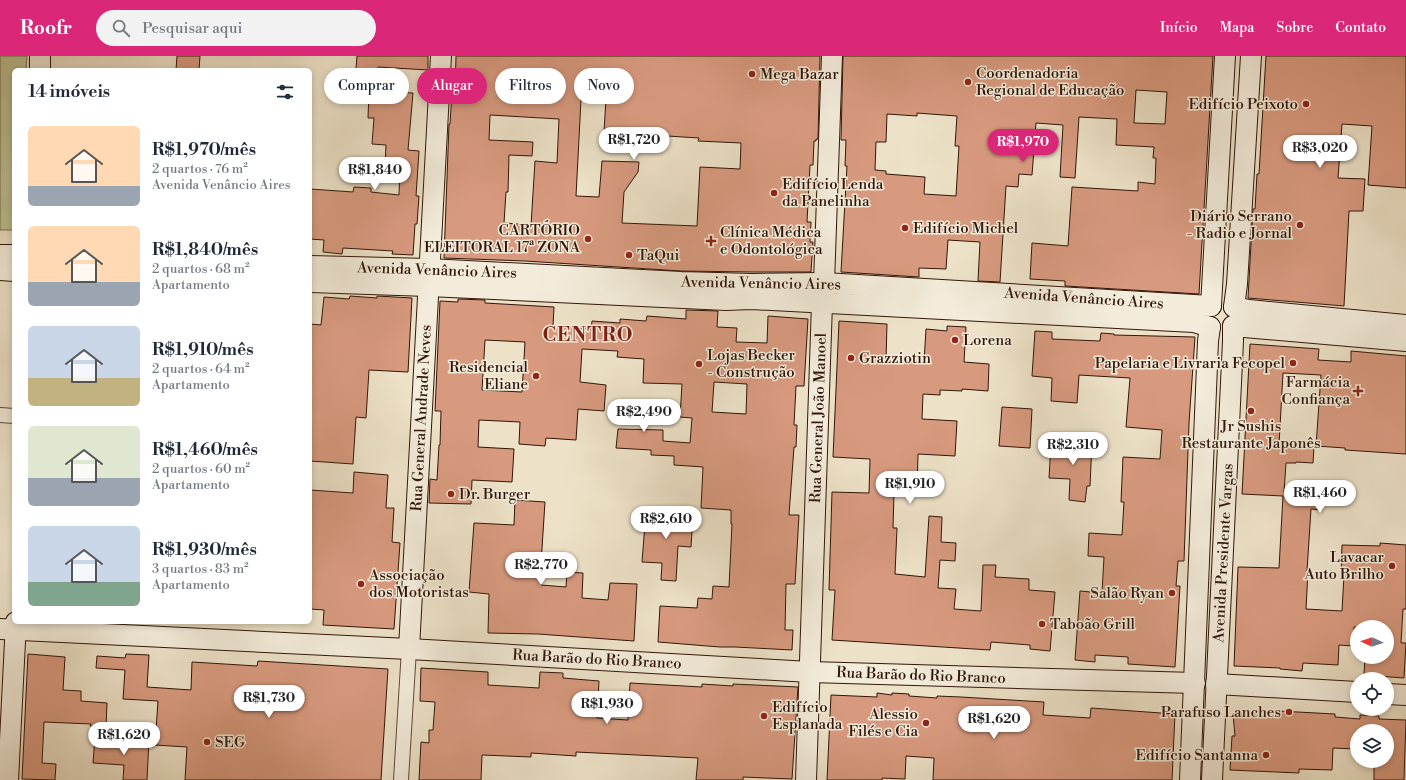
<!DOCTYPE html>
<html lang="pt">
<head>
<meta charset="utf-8">
<style>
  :root { --surface:#fff; --page:#f2f2f3; --text:#1f2937; --muted:#747a83; --accent:#db2777 }
  body { margin:0; font-family:"Libre Bodoni",serif; background:var(--page); color:var(--text); height:100vh; display:flex; flex-direction:column; font-size:15px; white-space:nowrap }
  * { box-sizing:border-box; margin:0 }
  p { font-size:13px; color:var(--muted) }
  .icon { flex:none; width:22px; height:22px; fill:none; stroke:currentColor; stroke-width:2; stroke-linecap:round; stroke-linejoin:round }
  .map { position:relative; flex:1; overflow:hidden }
  .panel { position:absolute; left:12px; top:12px; width:300px; height:556px; display:flex; flex-direction:column; background:var(--surface); border-radius:6px; box-shadow:0 2px 6px #0003 }
  .panel>* { flex:none }
  .banner { position:absolute; left:324px; top:12px; width:380px; height:36px; display:flex; gap:8px }
  .needle { width:26px; rotate:274deg }
  .tools { position:absolute; left:1350px; top:564px; display:grid; gap:8px }
  .tools a { display:grid; place-items:center; width:44px; height:44px; border-radius:50%; background:var(--surface); box-shadow:0 2px 6px #0003; font-size:20px }
  .price { position:absolute; translate:-50% -34px; padding:0 9px; border-radius:14px; background:#fff; color:#222; font-size:13px; line-height:26px; filter:drop-shadow(0 1px 2px #0008) }
  .price::after { content:''; position:absolute; left:50%; top:24px; width:12px; height:9px; margin-left:-6px; background:inherit; clip-path:polygon(0 0,100% 0,50% 100%) }
  .price.on { background:var(--accent); color:#fff }
  ul { padding:0; list-style:none }
  li { display:flex; align-items:center; gap:12px; height:100px; padding:0 16px }
  li span { display:grid; place-items:center; flex:none; width:112px; height:80px; border-radius:6px; color:#555 }
  li>.icon { margin-inline-start:auto }
  span .icon { width:48px; height:48px; fill:#fffc; stroke-width:1 }
  li b { font-size:17px }
  h2 { display:flex; justify-content:space-between; align-items:center; height:48px; padding:0 16px; font-size:17px }
  .pill { padding:0 14px; border-radius:18px; background:var(--surface); box-shadow:0 2px 6px #0003; font-size:14px; line-height:36px }
  .pill.on { background:var(--accent); color:#fff }
  header { display:flex; align-items:center; gap:24px; box-sizing:border-box; height:56px; padding:0 20px; background:var(--accent); color:#fff }
  header strong { font-size:19px }
  nav { display:flex; gap:22px; margin-inline-start:auto; font-size:14px }
  .search { width:280px; height:36px; background:var(--page); display:flex; align-items:center; gap:10px; box-sizing:border-box; padding:0 14px; border-radius:22px; color:var(--muted); font-size:15px }
  .map>svg:first-child { display:block }
  .green { fill:#bdc293; stroke:#776c4e }
  .building { fill:#d89a7f; stroke:#311508; fill-rule:evenodd }
  .lines { fill:none; stroke-linecap:round; stroke-linejoin:round }
  .street-casing { stroke:#604838; stroke-width:16 }
  .secondary-casing { stroke:#311508; stroke-width:22 }
  .street { stroke:#f3ecdb; stroke-width:14 }
  .secondary { stroke:#f3ecdb; stroke-width:20 }
  .poi-dot { fill:#8f2418; stroke:#f3ecdb; stroke-width:1.5 }
  .labels { text-anchor:middle; stroke-width:3; stroke-linejoin:round; paint-order:stroke }
  .poi-label { font-size:15px; fill:#311508; stroke:#f3ecdb; text-anchor:start }
  .street-label { font-size:15px; fill:#311508; stroke:#f3ecdb }
  .district-label { font-size:19px; font-weight:bold; letter-spacing:1px; fill:#7a1f14; stroke:#f3ecdb }
</style>
</head>
<body>
<header>
<strong>Roofr</strong>
<div class="search"><svg class="icon" aria-label="search" viewBox="0 0 24 24"><circle cx="10" cy="10" r="6"/><path d="M15 15l6 6"/></svg>Pesquisar aqui</div>
<nav><a>Início</a><a>Mapa</a><a>Sobre</a><a>Contato</a></nav>
</header>
<div class="map">
<svg width="1406" height="724" viewBox="0 0 1406 724">
  <rect width="100%" height="100%" fill="#ede2c8"/>
  <filter id="stains"><feTurbulence type="fractalNoise" baseFrequency=".005" numOctaves="4"/><feColorMatrix values="0 0 0 0 .2 0 0 0 0 .09 0 0 0 0 .02 0 0 0 .5 -.17"/></filter>
  <radialGradient id="worn" r=".72"><stop offset=".6" stop-color="#630" stop-opacity="0"/><stop offset="1" stop-color="#630" stop-opacity=".3"/></radialGradient>
  <!-- green -->
  <path class="green" d="M0 0H27L26 14H14V174H0Z"/>
  <!-- building -->
  <g class="building">
    <path d="M177 0H200L199 14H176Z"/>
    <path d="M357 0H428V14L378 11 377 26 355 25Z"/>
    <path d="M456 0H820L818 83H816V85H814L813 109H810L807 166H811L810 186H813L811 216H752L681 215 525 205 444 202 449 68H450L452 36H455ZM582 24 607 26 604 76 699 82 698 85 741 87 740 113 700 111 697 170 622 167 624 136 638 116 639 106 602 105 599 141 576 140ZM490 59 559 63 557 107 535 105 531 169 504 167 506 136H508L509 99 532 100 533 86 489 84Z"/>
    <path d="M843 0H1213L1199 238 1065 230V225L1030 223 1032 187 1068 190 1072 131 1138 135V126L1155 128 1156 102H1153L1154 91 1116 89 1117 63 1079 61 1075 122 1060 121 1063 69 1036 67 1032 119 1019 118 1018 131 1006 130 1000 226 978 225 980 186 948 184 946 213 919 212V221L841 216 847 110H845L846 84H841ZM1136 34 1167 36 1165 68 1134 67ZM917 57 957 60 955 90H959L956 140 924 138 925 121 886 118V115L875 114 876 86H886L887 58 917 60Z"/>
    <path d="M1266 0H1406V132L1368 129 1372 70 1342 68 1338 122 1365 123 1363 155H1349L1344 250 1248 242 1253 153H1255L1257 118H1259Z"/>
    <path d="M369 35 413 37 408 94 419 95 416 140H419L417 168H415L413 199 392 198 393 195 343 192 342 198 323 196 324 184 310 183V133L353 136 354 131 371 132V136L399 139 400 111 385 110 386 89 372 88 374 62H368Z"/>
    <path d="M350 240 377 242V240L412 242 408 316 369 314 366 362 356 361 353 408 310 405V268L321 269 324 241 349 243Z"/>
    <path d="M458 243 485 244V247L554 251 553 270 591 273 592 265 620 267V263L646 265 647 260 686 263V254L718 255 717 271 737 272 736 286 767 287 768 260 808 263 804 330H796L794 369H797L796 391H794L789 459H799L795 528H786L785 574H793L792 594 735 591H720L658 586 660 550 697 552 698 542 712 543 713 530 729 531 732 468H731V454L701 452 703 411 674 409V400L651 399V394L616 392 618 373 663 374V385L690 387 692 362 680 361 682 328 643 327 644 303 617 301 618 295 582 293 580 326 606 329 604 355 578 353 576 384 546 382 545 390 519 388 520 366 479 364 478 391 514 393 512 426 472 424 471 448 429 447 430 423 437 424 439 389H440L441 355H435L440 245 458 246ZM485 284 525 286 522 336 482 334ZM714 326 747 328 746 358 712 356Z"/>
    <path d="M839 265 887 268 886 304 924 306 926 273 947 275V270L966 271 964 306 989 308 988 335 962 333V335L940 334V339L923 338 922 363 957 365 955 400 918 398 917 437 894 436 893 472H897L895 518 925 521 929 460 942 461 941 486 956 487 955 505 940 504 938 532 956 533 954 553 981 555 983 509H996L995 521 1029 523V534L1055 536 1050 595 1030 593V589L991 586 990 594 832 584 835 534H829L832 436 869 437 870 403 833 401Z"/>
    <path d="M1035 275 1052 276V283L1100 285 1101 277 1114 278V279L1195 281 1189 367 1184 505H1178L1176 530H1180L1175 611 1128 608V601L1095 599V606L1075 604 1080 535 1102 537 1104 501 1088 500 1089 477 1122 479 1124 446H1121L1123 401 1160 403 1162 374 1126 371 1130 322 1079 319 1077 347 1051 345 1052 322 1032 320Z"/>
    <path d="M1250 288 1319 293 1318 304 1351 306V295L1406 300V398L1345 394V392L1316 390 1321 319 1283 317 1279 389 1314 391 1313 407 1296 406V407H1286L1284 436 1323 438 1322 454 1311 453 1307 515H1308L1306 553 1342 555 1344 519H1341L1342 489 1380 490V487L1406 489V553H1403L1401 587H1406L1404 622 1364 619 1365 601H1387V571H1354L1353 590 1339 589 1338 609 1303 607 1302 615 1280 613V612L1234 610 1238 511 1279 512 1283 440 1242 438Z"/>
    <path d="M1002 351 1032 353 1030 392 999 390Z"/>
    <path d="M1073 384 1092 385 1090 430H1087L1085 446 1069 444 1070 423 1049 422 1051 387 1073 388Z"/>
    <path d="M354 416 388 419 386 452H394L392 486 400 487 394 573 323 569 324 554 310 553V434L353 437Z"/>
    <path d="M515 444 545 446 540 523H541V529L566 531 567 516 583 517 582 542 608 544 610 527 637 528 634 585 538 578 488 577 489 538 469 536 474 467 514 469Z"/>
    <path d="M646 455 693 459 691 491 678 490 676 525 661 524 662 507 642 506Z"/>
    <path d="M28 598 65 601 63 634 81 635V645L107 647 106 671 90 670 91 668 44 666 42 707 56 708 55 724 22 723Z"/>
    <path d="M126 598 149 599 147 631 191 634 192 606 257 610 258 605 388 613 381 724H185L187 691 155 689 158 645 123 643 125 614 96 612 97 600 125 602Z"/>
    <path d="M421 612 488 616V629L539 632 540 616 563 617V622L599 625 597 662 628 664 630 627 702 631V628L733 630V628L798 631 792 723 743 721V724H696L698 702 576 696V700L531 697V701L482 699 481 724H419L421 686 429 687V674H433L435 646 420 645Z"/>
    <path d="M877 637 892 639V637L909 638V640L937 642V640L961 641 1044 646 1043 659 1090 662 1091 652 1175 658 1172 724H933L934 702 906 700 905 723 882 722V724H827L831 639 877 641Z"/>
    <path d="M1279 655 1335 658V661L1360 663V659L1379 660V663L1406 664 1404 724H1374V710H1380L1381 705H1387V675H1356L1355 693 1333 692 1332 714 1299 713V717L1230 714 1232 680H1235L1233 658 1280 660Z"/>
    <path d="M95 681 149 684 147 724H123L124 709 93 707Z"/>
  </g>
  <g class="lines">
    <!-- street casing -->
    <g class="street-casing">
      <g id="street">
        <path d="M0 359 14 360"/>
        <path d="M401 724 409 593"/>
      </g>
    </g>
    <!-- secondary casing -->
    <g class="secondary-casing">
      <g id="secondary">
        <path d="M40 14V0"/>
        <path d="M0 199H14"/>
        <path d="M310 210 429 213 681 226 752 228 824 227 1211 250"/>
        <path d="M0 214 14 215"/>
        <path d="M310 226 428 230 726 244 751 243 1194 266 1210 271"/>
        <path d="M1211 250 1225 0"/>
        <path d="M1234 251 1237 228 1251 0"/>
        <path d="M1234 251 1249 254 1406 269"/>
        <path d="M1233 270 1406 285"/>
        <path d="M0 573 409 593 810 616 1195 627"/>
        <path d="M409 593 441 0"/>
        <path d="M1216 628 1357 636"/>
        <path d="M1387 638 1406 639"/>
        <path d="M8 724 16 566"/>
        <path d="M806 724 822 247 824 227 832 0"/>
        <path d="M1190 724 1208 285 1210 271"/>
        <path d="M1212 724 1233 285V270"/>
      </g>
    </g>
    <!-- street -->
    <use href="#street" class="street"/>
    <!-- secondary -->
    <use href="#secondary" class="secondary"/>
  </g>
  <!-- markers -->
  <g class="poi-dot">
    <circle cx="752" cy="18" r="4"/>
    <circle cx="968" cy="26" r="4"/>
    <circle cx="1306" cy="48" r="4"/>
    <circle cx="774" cy="137" r="4"/>
    <circle cx="1300" cy="169" r="4"/>
    <circle cx="905" cy="172" r="4"/>
    <circle cx="588" cy="183" r="4"/>
    <path d="M709 179h4v4h4v4h-4v4h-4v-4h-4v-4h4z"/>
    <circle cx="629" cy="199" r="4"/>
    <circle cx="955" cy="284" r="4"/>
    <circle cx="851" cy="302" r="4"/>
    <circle cx="1293" cy="307" r="4"/>
    <circle cx="699" cy="308" r="4"/>
    <circle cx="536" cy="320" r="4"/>
    <path d="M1356 329h4v4h4v4h-4v4h-4v-4h-4v-4h4z"/>
    <circle cx="1251" cy="355" r="4"/>
    <circle cx="451" cy="438" r="4"/>
    <circle cx="1392" cy="510" r="4"/>
    <circle cx="361" cy="528" r="4"/>
    <circle cx="1172" cy="537" r="4"/>
    <circle cx="1042" cy="568" r="4"/>
    <circle cx="1289" cy="656" r="4"/>
    <circle cx="764" cy="660" r="4"/>
    <circle cx="926" cy="667" r="4"/>
    <circle cx="207" cy="686" r="4"/>
    <circle cx="1266" cy="699" r="4"/>
  </g>
  <g class="labels">
    <!-- poi labels -->
    <g class="poi-label">
      <text x="976" y="22">Coordenadoria<tspan x="976" dy="17">Regional de Educação</tspan></text>
      <text x="760" y="23">Mega Bazar</text>
      <text x="1298" y="53" text-anchor="end">Edifício Peixoto</text>
      <text x="782" y="133">Edifício Lenda<tspan x="782" dy="17">da Panelinha</tspan></text>
      <text x="1292" y="165" text-anchor="end">Diário Serrano<tspan x="1292" dy="17">- Radio e Jornal</tspan></text>
      <text x="913" y="177">Edifício Michel</text>
      <text x="580" y="179" text-anchor="end">CARTÓRIO<tspan x="580" dy="17">ELEITORAL 17ª ZONA</tspan></text>
      <text x="720" y="181">Clínica Médica<tspan x="720" dy="17">e Odontológica</tspan></text>
      <text x="637" y="204">TaQui</text>
      <text x="963" y="289">Lorena</text>
      <text x="707" y="304">Lojas Becker<tspan x="707" dy="17">- Construção</tspan></text>
      <text x="859" y="307">Grazziotin</text>
      <text x="1285" y="312" text-anchor="end">Papelaria e Livraria Fecopel</text>
      <text x="528" y="316" text-anchor="end">Residencial<tspan x="528" dy="17">Eliane</tspan></text>
      <text x="1350" y="331" text-anchor="end">Farmácia<tspan x="1350" dy="17">Confiança</tspan></text>
      <text x="1251" y="375" text-anchor="middle">Jr Sushis<tspan x="1251" dy="17">Restaurante Japonês</tspan></text>
      <text x="459" y="443">Dr. Burger</text>
      <text x="1384" y="506" text-anchor="end">Lavacar<tspan x="1384" dy="17">Auto Brilho</tspan></text>
      <text x="369" y="524">Associação<tspan x="369" dy="17">dos Motoristas</tspan></text>
      <text x="1164" y="542" text-anchor="end">Salão Ryan</text>
      <text x="1050" y="573">Taboão Grill</text>
      <text x="772" y="656">Edifício<tspan x="772" dy="17">Esplanada</tspan></text>
      <text x="1281" y="661" text-anchor="end">Parafuso Lanches</text>
      <text x="918" y="663" text-anchor="end">Alessio<tspan x="918" dy="17">Filés e Cia</tspan></text>
      <text x="215" y="691">SEG</text>
      <text x="1258" y="704" text-anchor="end">Edifício Santanna</text>
    </g>
    <!-- street labels -->
    <g class="street-label">
      <text transform="translate(437 214) rotate(2)" y="5">Avenida Venâncio Aires</text>
      <text transform="translate(761 227) rotate(1)" y="5">Avenida Venâncio Aires</text>
      <text transform="translate(1084 242) rotate(4)" y="5">Avenida Venâncio Aires</text>
      <text transform="translate(421 362) rotate(-87)" y="5">Rua General Andrade Neves</text>
      <text transform="translate(818 362) rotate(-88)" y="5">Rua General João Manoel</text>
      <text transform="translate(1223 497) rotate(-87)" y="5">Avenida Presidente Vargas</text>
      <text transform="translate(597 603) rotate(3)" y="5">Rua Barão do Rio Branco</text>
      <text transform="translate(921 619) rotate(2)" y="5">Rua Barão do Rio Branco</text>
    </g>
    <!-- district labels -->
    <g class="district-label">
      <text x="588" y="285">CENTRO</text>
    </g>
  </g>
  <rect width="100%" height="100%" filter="url(#stains)"/>
  <rect width="100%" height="100%" fill="url(#worn)"/>
</svg>
<div class="tools">
<a><svg class="needle" viewBox="-14 -14 28 28"><path d="M0-13l5 13h-10z" fill="#e53935"/><path d="M0 13l5-13h-10z" fill="#747a83"/></svg></a>
<a><svg class="icon" aria-label="locate" viewBox="0 0 24 24"><circle cx="12" cy="12" r="6"/><path d="M12 2v4M12 18v4M2 12h4M18 12h4"/></svg></a>
<a><svg class="icon" aria-label="layers" viewBox="0 0 24 24"><path d="M12 4l9 5-9 5-9-5zM3 14l9 5 9-5"/></svg></a>
</div>
<b class="price" style="left:634px;top:105px">R$1,720</b>
<b class="price on" style="left:1023px;top:107px">R$1,970</b>
<b class="price" style="left:1320px;top:113px">R$3,020</b>
<b class="price" style="left:375px;top:135px">R$1,840</b>
<b class="price" style="left:644px;top:377px">R$2,490</b>
<b class="price" style="left:1073px;top:410px">R$2,310</b>
<b class="price" style="left:910px;top:449px">R$1,910</b>
<b class="price" style="left:1320px;top:458px">R$1,460</b>
<b class="price" style="left:666px;top:484px">R$2,610</b>
<b class="price" style="left:541px;top:530px">R$2,770</b>
<b class="price" style="left:269px;top:663px">R$1,730</b>
<b class="price" style="left:607px;top:669px">R$1,930</b>
<b class="price" style="left:994px;top:684px">R$1,620</b>
<b class="price" style="left:124px;top:700px">R$1,620</b>
<div class="banner">
<a class="pill">Comprar</a>
<a class="pill on">Alugar</a>
<a class="pill">Filtros</a>
<a class="pill">Novo</a>
</div>
<section class="panel">
<h2>14 imóveis<svg class="icon" aria-label="filters" viewBox="0 0 24 24"><path d="M4 7h16M4 17h16"/><circle cx="9" cy="7" r="2"/><circle cx="15" cy="17" r="2"/></svg></h2>
<ul>
<li><span style="background:linear-gradient(#ffd9b3 75%,#9aa5b1 0)"><svg class="icon" aria-label="home" viewBox="0 0 24 24"><path d="M3 11l9-7 9 7M6 9v11h12V9"/></svg></span><div><b>R$1,970/mês</b><p>2 quartos · 76 m²</p><p>Avenida Venâncio Aires</p></div></li>
<li><span style="background:linear-gradient(#ffd9b3 70%,#9aa5b1 0)"><svg class="icon" aria-label="home" viewBox="0 0 24 24"><path d="M3 11l9-7 9 7M6 9v11h12V9"/></svg></span><div><b>R$1,840/mês</b><p>2 quartos · 68 m²</p><p>Apartamento</p></div></li>
<li><span style="background:linear-gradient(#c9d6e8 65%,#c2b280 0)"><svg class="icon" aria-label="home" viewBox="0 0 24 24"><path d="M3 11l9-7 9 7M6 9v11h12V9"/></svg></span><div><b>R$1,910/mês</b><p>2 quartos · 64 m²</p><p>Apartamento</p></div></li>
<li><span style="background:linear-gradient(#dfe7d0 65%,#9aa5b1 0)"><svg class="icon" aria-label="home" viewBox="0 0 24 24"><path d="M3 11l9-7 9 7M6 9v11h12V9"/></svg></span><div><b>R$1,460/mês</b><p>2 quartos · 60 m²</p><p>Apartamento</p></div></li>
<li><span style="background:linear-gradient(#c9d6e8 70%,#7fa58c 0)"><svg class="icon" aria-label="home" viewBox="0 0 24 24"><path d="M3 11l9-7 9 7M6 9v11h12V9"/></svg></span><div><b>R$1,930/mês</b><p>3 quartos · 83 m²</p><p>Apartamento</p></div></li>
</ul>
</section>
</div>
</body>
</html>
